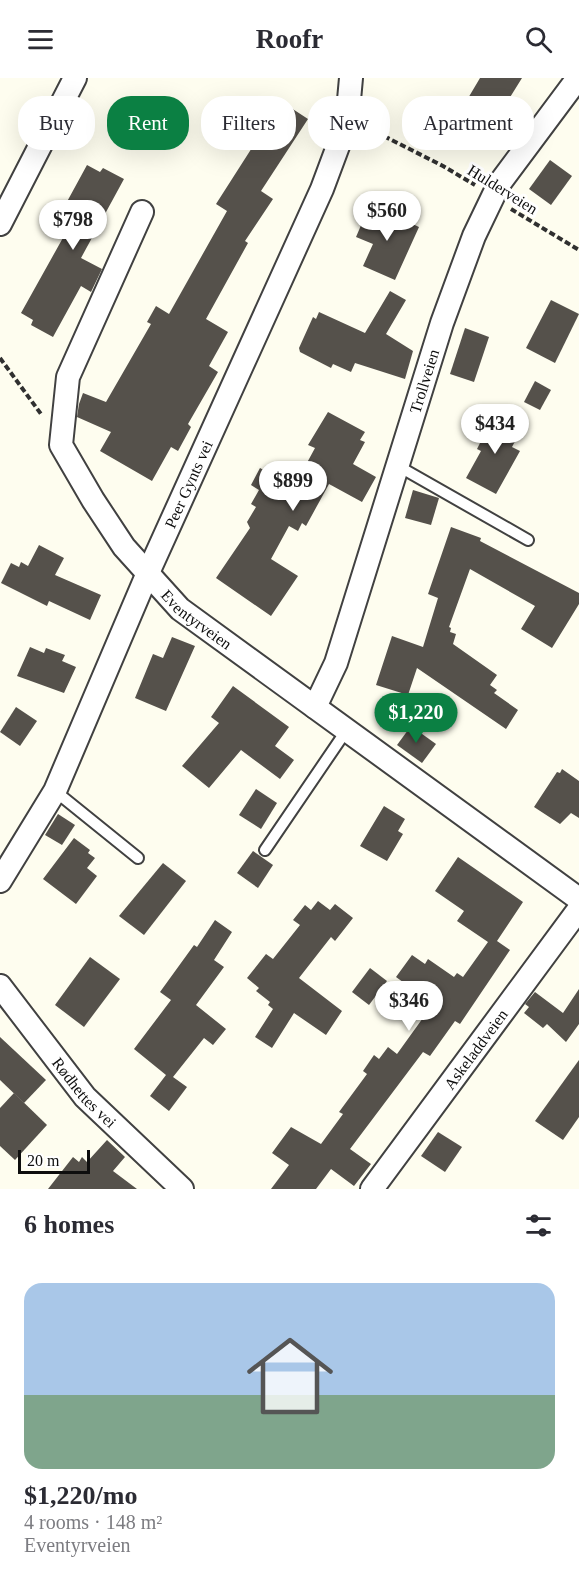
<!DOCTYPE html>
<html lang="en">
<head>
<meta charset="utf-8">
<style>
  :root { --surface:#fff; --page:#f7f7f7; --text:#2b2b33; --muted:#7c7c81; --line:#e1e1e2; --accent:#0b8043 }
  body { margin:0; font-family:Georgia,serif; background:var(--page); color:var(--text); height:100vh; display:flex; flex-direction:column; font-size:22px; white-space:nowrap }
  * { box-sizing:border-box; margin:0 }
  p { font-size:20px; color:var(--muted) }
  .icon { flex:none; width:33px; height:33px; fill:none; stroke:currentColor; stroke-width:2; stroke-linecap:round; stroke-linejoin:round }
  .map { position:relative; height:1111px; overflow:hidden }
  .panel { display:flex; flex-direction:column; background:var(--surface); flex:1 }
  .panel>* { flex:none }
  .top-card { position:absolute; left:18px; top:18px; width:543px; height:54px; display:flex; gap:12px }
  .scale { position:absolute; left:18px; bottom:15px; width:72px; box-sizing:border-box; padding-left:6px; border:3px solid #0e0e0e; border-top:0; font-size:16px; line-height:21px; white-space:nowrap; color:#0e0e0e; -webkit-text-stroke:4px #fff; paint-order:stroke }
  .price { position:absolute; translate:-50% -51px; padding:0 14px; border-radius:21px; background:#fff; color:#222; font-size:20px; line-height:39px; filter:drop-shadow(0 2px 3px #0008) }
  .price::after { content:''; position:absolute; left:50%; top:36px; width:18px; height:14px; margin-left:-9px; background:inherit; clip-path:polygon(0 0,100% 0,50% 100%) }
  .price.active { background:var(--accent); color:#fff }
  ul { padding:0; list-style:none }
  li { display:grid; align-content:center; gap:12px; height:318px; padding:0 24px }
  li+li { border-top:2px solid var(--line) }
  li span { display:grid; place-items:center; height:186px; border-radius:18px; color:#555 }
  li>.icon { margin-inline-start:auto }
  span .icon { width:108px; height:108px; fill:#fffc; stroke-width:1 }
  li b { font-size:26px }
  h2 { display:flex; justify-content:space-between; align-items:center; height:72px; padding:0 24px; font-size:26px }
  .tag { padding:0 21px; border-radius:24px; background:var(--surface); box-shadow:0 6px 24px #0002; font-size:21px; line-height:54px }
  .tag.active { background:var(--accent); color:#fff }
  header { display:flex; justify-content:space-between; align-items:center; height:78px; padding:0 24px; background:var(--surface); font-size:27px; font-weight:700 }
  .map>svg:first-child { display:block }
  .building { fill:#55514b }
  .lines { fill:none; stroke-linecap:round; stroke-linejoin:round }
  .lane-casing { stroke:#414141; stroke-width:14 }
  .street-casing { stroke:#414141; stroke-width:26 }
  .path { stroke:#303030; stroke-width:4; stroke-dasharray:6 3; stroke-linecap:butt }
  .lane { stroke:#fff; stroke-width:10 }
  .street { stroke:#fff; stroke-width:22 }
  .labels { text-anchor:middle; stroke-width:6; stroke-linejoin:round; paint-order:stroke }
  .street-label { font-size:16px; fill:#0e0e0e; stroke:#fff }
</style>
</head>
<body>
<header><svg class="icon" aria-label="menu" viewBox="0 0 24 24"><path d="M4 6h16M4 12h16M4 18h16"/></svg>Roofr<svg class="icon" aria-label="search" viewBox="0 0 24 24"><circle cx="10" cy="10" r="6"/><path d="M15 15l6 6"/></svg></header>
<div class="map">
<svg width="579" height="1111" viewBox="0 0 579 1111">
  <rect width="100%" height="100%" fill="#fefdef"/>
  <!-- building -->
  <g class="building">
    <path d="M480 0H522L504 29 501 27 491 43 464 27Z"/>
    <path d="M250 20 274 36 282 24 308 41 261 113 273 121 245 163 248 165 206 241 228 254 209 288 218 294 188 346 191 349 178 373 171 369 152 403 100 373 111 354 77 339 79 326 83 315 106 324 151 246 147 244 156 228 169 236 196 188 227 133 216 126 257 62 231 46Z"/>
    <path d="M550 82 572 98 551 127 529 111Z"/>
    <path d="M87 87 100 94 103 90 124 101 81 180 102 191 91 214 81 208 53 259 31 247 33 242 21 235 69 149 57 142Z"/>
    <path d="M368 131 385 138 387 134 419 149 395 202 363 188 373 166 356 159Z"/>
    <path d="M390 213 406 222 386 256 413 273 405 301 355 285 351 294 333 286 331 290 300 274 299 270 313 239 316 241 319 234 365 255Z"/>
    <path d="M551 222 579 236 555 285 526 270Z"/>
    <path d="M465 250 489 259 474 304 450 296Z"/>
    <path d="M535 303 551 312 540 332 524 324Z"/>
    <path d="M328 334 365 354 360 362 365 364 353 386 376 399 362 424 329 406 306 448 302 445 298 453 289 448 271 481 298 498 271 538 216 500 250 450 247 444 256 429 251 426 259 412 251 407 260 390 278 400 280 396 296 405 315 370 308 367Z"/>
    <path d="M494 337 521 352 512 369 520 373 496 416 466 400 481 373 477 371Z"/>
    <path d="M413 412 439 420 431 447 405 440Z"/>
    <path d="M451 449 481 460 480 463 579 515V526L552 570 521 551 535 528 470 491 449 549 451 550 450 554 456 556 453 566 497 597 490 607 497 612 494 615 518 632 506 651 417 590 408 617 376 607 392 558 423 569 438 520 428 516Z"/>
    <path d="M39 467 64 480 55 497 101 517 90 542 49 523 47 528 1 505 11 485 19 489 21 484 28 488Z"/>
    <path d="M172 559 195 568 166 633 135 620 153 576 163 580Z"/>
    <path d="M30 569 44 575 46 570 65 577 62 583 76 589 64 615 17 598Z"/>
    <path d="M233 608 289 649 275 668 294 682 280 701 241 672 209 710 182 688 219 645 211 639Z"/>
    <path d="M16 629 37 643 20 668 0 654Z"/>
    <path d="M411 648 436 666 422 685 397 667Z"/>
    <path d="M562 691 579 703V740L571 735 560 746 534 729 557 694 560 695Z"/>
    <path d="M256 711 277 725 261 751 239 737Z"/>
    <path d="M384 728 405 741 398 753 403 756 387 783 360 768Z"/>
    <path d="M58 736 75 747 62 767 45 757Z"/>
    <path d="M74 760 90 772 88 775 95 780 87 790 97 798 76 826 43 801Z"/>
    <path d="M253 773 273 787 258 810 237 795Z"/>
    <path d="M458 779 523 824 497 863 510 872 460 946 455 943 430 978 423 974 350 1071 371 1086 354 1108 331 1091 316 1111H271L289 1087 272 1075 291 1049 321 1066 343 1036 339 1034 367 996 363 993 374 977 379 981 388 969 397 976 433 926 396 899 412 877 425 886 428 881 454 899 457 895 463 899 488 864 457 843 464 833 435 813Z"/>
    <path d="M163 785 186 803 144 857 119 838Z"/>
    <path d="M318 823 330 832 335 826 353 840 335 863 331 859 299 900 342 933 326 957 294 935 272 970 255 959 273 931 268 927 270 924 256 913 259 910 247 900 266 876 273 881 300 847 293 842 305 827 311 832Z"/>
    <path d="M215 842 232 854 214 882 224 889 196 927 226 951 213 967 204 960 173 999 187 1009 169 1033 150 1018 166 997 134 971 171 922 160 914 194 867 197 869Z"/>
    <path d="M90 879 120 901 84 949 55 927Z"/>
    <path d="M370 890 387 903 369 927 352 914Z"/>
    <path d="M579 911V946L566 964 547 946 543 950 524 935 529 929 525 926 535 914 563 935Z"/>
    <path d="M0 959 46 1002 24 1025 0 1002Z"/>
    <path d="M579 982V1039L563 1062 535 1043Z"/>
    <path d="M14 1015 47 1047 15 1082 0 1068V1030Z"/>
    <path d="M438 1054 462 1069 445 1094 421 1078Z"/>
    <path d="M107 1062 125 1079 113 1093 137 1111H48L73 1079 79 1084 82 1079 87 1084Z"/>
  </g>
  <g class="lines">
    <!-- lane casing -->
    <g class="lane-casing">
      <g id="lane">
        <path d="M398 388 528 462"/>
        <path d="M55 713 138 780"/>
        <path d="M265 772 346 653"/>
      </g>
    </g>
    <!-- street casing -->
    <g class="street-casing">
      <g id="street">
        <path id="s1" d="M142 134 68 299 61 367 93 422 124 469 180 531 579 821"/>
        <path d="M0 146 75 0"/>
        <path id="s2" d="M315 629 336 585 442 245 474 158 499 106 578 0"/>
        <path id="s3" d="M0 803 55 713 147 497 322 111 347 44 351 0"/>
        <path id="s4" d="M0 908 85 1019 182 1111"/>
        <path id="s5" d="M372 1111 579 831"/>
      </g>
    </g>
    <!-- path -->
    <g class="path">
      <path d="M368 50 443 88 475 107"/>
      <path d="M511 131 579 172"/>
      <path d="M0 280 41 336"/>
    </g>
    <!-- lane -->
    <use href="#lane" class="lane"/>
    <!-- street -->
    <use href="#street" class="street"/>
  </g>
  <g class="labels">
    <!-- street labels -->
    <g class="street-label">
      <text transform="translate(503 111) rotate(32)" y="6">Hulderveien</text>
      <text dy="6" stroke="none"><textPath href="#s2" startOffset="344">Trollveien</textPath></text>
      <text dy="6" stroke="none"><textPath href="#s3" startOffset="440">Peer Gynts vei</textPath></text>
      <text dy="6" stroke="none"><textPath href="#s1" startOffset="472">Eventyrveien</textPath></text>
      <text dy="6" stroke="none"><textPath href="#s5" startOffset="174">Askeladdveien</textPath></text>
      <text dy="6" stroke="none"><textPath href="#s4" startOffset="136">Rødhettes vei</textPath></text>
    </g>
  </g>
</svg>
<div class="scale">20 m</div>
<b class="price" style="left:387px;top:164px">$560</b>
<b class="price" style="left:73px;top:173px">$798</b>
<b class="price" style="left:495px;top:377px">$434</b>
<b class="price" style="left:293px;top:434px">$899</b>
<b class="price active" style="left:416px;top:666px">$1,220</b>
<b class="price" style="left:409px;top:954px">$346</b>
<div class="top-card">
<a class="tag">Buy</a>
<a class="tag active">Rent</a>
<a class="tag">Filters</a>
<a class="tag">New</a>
<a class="tag">Apartment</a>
</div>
</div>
<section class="panel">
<h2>6 homes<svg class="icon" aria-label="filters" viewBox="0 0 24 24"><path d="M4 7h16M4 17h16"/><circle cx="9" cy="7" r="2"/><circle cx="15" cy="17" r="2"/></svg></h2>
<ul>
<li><span style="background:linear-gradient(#a9c7e8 60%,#7fa58c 0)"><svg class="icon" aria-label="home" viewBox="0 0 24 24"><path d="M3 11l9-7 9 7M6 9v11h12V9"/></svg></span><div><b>$1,220/mo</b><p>4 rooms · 148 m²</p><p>Eventyrveien</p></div></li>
</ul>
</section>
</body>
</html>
